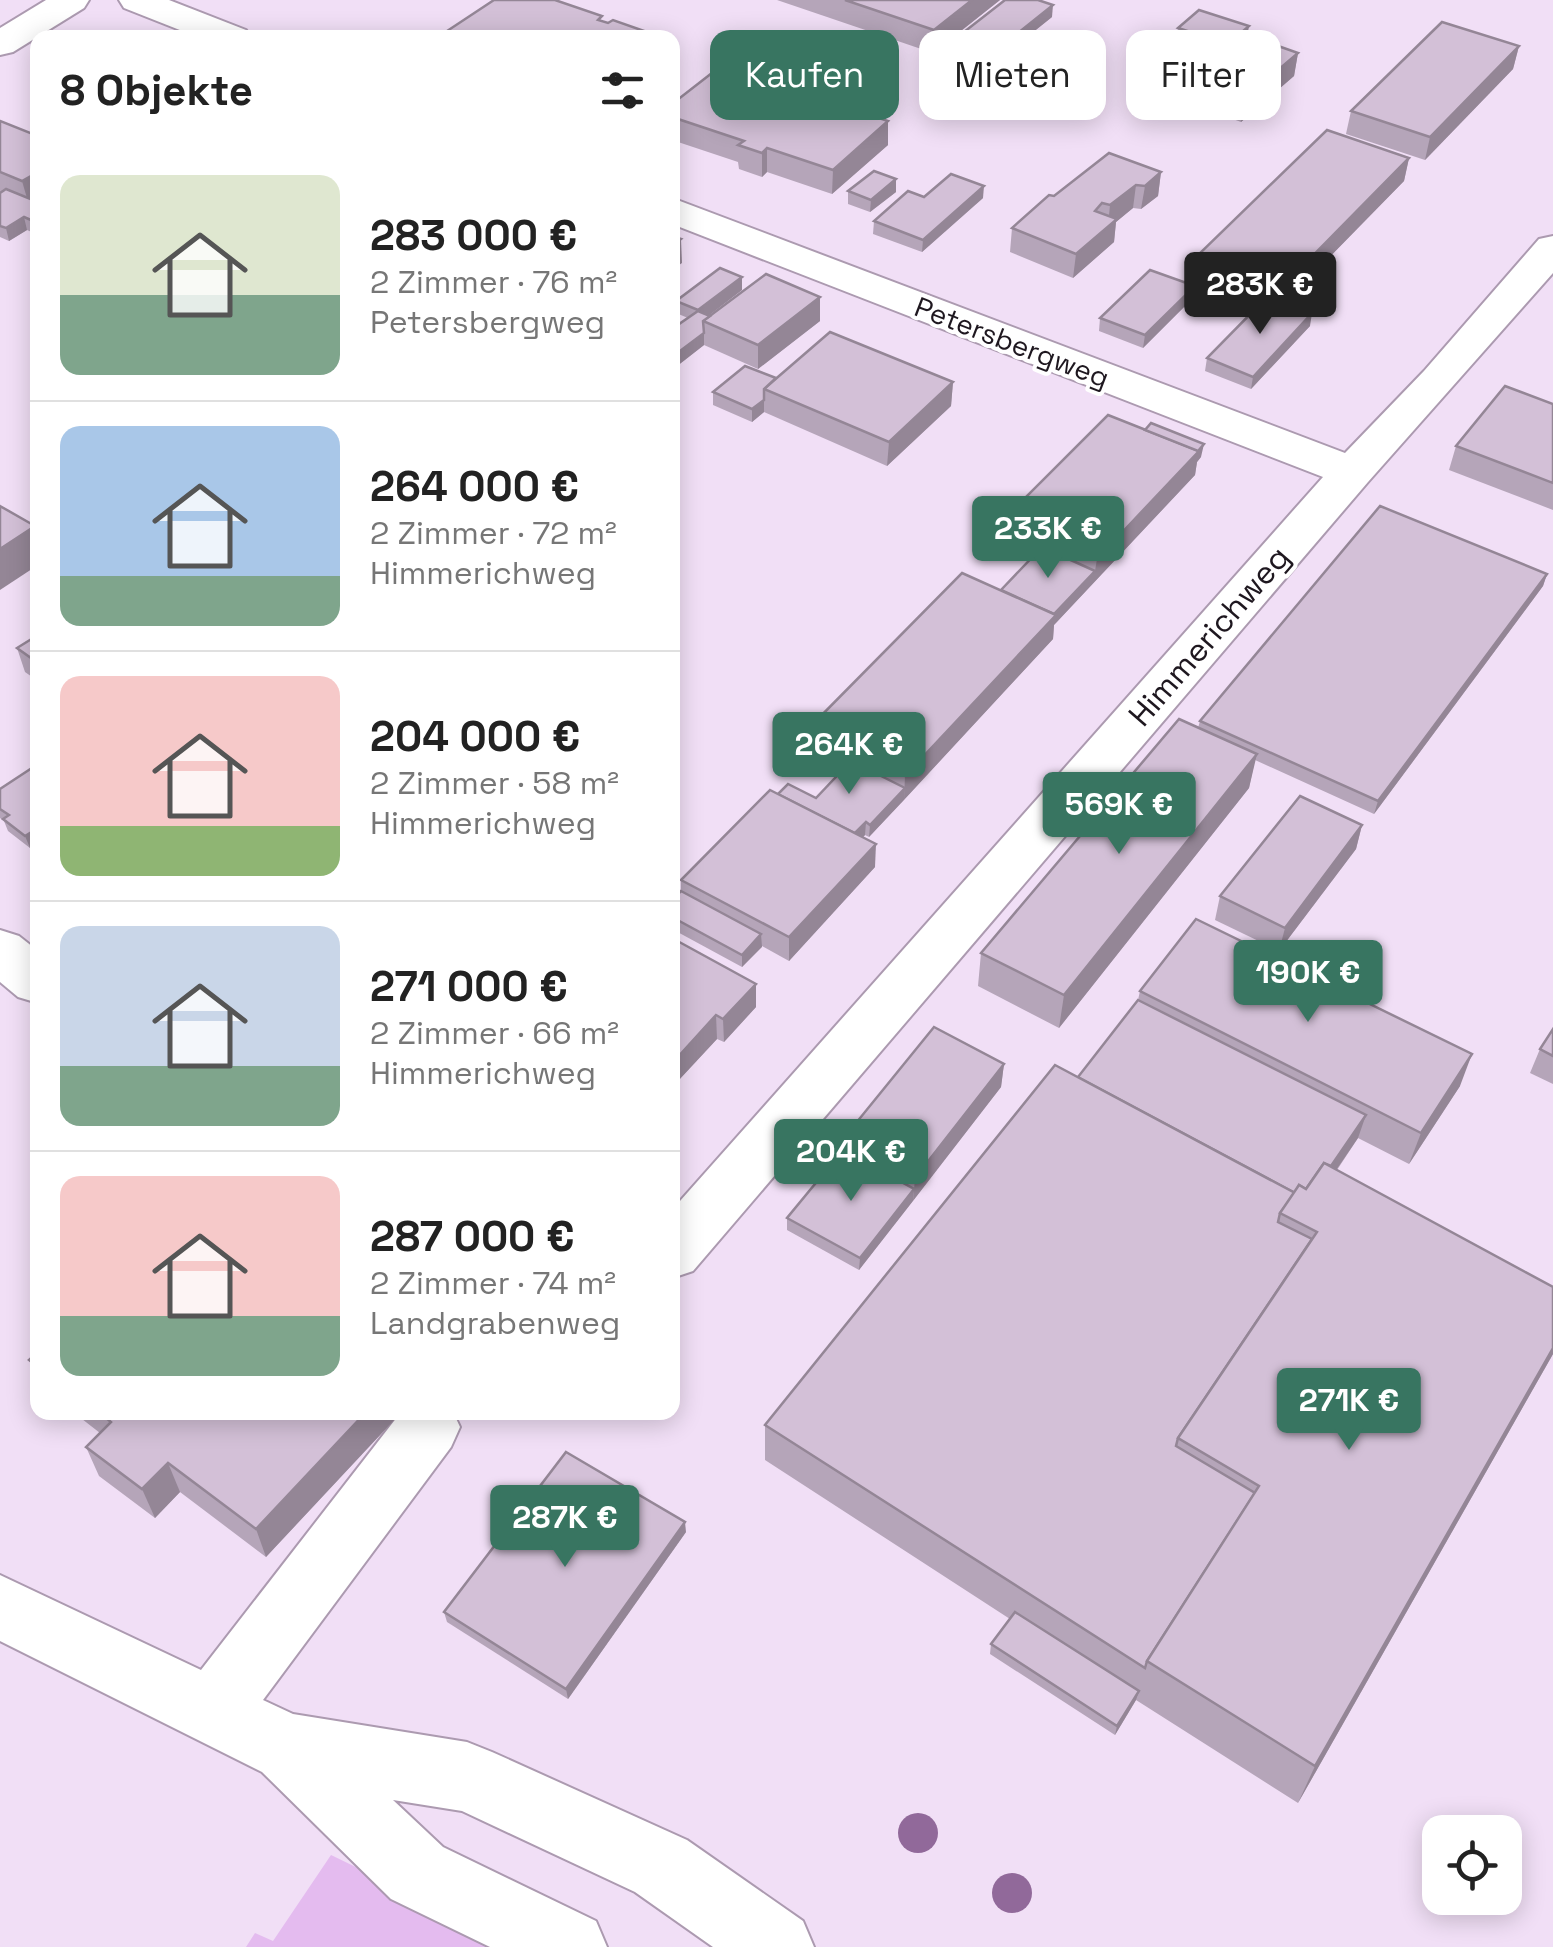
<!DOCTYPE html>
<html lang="de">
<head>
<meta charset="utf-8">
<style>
  :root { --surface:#fff; --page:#f2f2f2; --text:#222; --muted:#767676; --line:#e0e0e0; --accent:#387561 }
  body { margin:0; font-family:"Space Grotesk",sans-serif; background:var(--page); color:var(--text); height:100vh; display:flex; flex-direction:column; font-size:38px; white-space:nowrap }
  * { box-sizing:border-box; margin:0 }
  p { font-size:32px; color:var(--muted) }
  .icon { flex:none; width:55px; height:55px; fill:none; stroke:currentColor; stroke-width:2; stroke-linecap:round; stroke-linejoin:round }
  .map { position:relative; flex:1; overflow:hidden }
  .drawer { position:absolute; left:30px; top:30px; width:650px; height:1390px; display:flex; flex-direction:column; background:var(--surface); border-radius:20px; box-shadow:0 5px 25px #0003 }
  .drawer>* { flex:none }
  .hud { position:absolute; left:710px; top:30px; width:692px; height:90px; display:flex; gap:20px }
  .controls { position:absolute; left:1422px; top:1815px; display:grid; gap:20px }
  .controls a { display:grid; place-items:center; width:100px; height:100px; border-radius:20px; background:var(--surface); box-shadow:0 5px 25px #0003; font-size:50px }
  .price { position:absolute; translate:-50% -85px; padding:0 22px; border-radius:10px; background:var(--accent); color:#fff; font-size:32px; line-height:65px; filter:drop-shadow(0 2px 5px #0008) }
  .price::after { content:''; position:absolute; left:50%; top:60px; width:30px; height:22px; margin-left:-15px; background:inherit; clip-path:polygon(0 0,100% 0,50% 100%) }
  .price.on { background:#222; color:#fff }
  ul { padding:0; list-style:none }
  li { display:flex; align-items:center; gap:30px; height:250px; padding:0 30px }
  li+li { border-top:2px solid var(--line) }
  li span { display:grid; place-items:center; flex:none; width:280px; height:200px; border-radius:20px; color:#555 }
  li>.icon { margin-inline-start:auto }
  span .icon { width:120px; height:120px; fill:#fffc; stroke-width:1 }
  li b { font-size:42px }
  h2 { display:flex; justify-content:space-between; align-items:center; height:120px; padding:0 30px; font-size:42px }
  .chip { padding:0 35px; border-radius:20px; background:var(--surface); box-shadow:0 5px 25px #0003; font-size:35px; line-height:90px }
  .chip.on { background:var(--accent); color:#fff }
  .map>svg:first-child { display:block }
  .green { fill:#e4bbef }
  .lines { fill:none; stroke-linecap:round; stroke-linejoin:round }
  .minor-casing { stroke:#ac9ab0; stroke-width:4 }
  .minor { fill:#fff; fill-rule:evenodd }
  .tree { fill:#91699a }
  .wall { fill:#b5a5b9 }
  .shaded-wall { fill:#948696 }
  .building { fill:#d3c0d7; stroke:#948696; stroke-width:2.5 }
  .labels { text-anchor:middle; stroke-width:8; stroke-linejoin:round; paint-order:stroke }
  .far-street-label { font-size:28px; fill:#1e171f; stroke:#fff }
  .street-label { font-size:32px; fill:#1e171f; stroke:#fff }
</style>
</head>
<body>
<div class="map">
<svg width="1553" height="1947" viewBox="0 0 1553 1947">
  <rect width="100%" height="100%" fill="#f1dff6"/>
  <!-- green -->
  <path class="green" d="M331 1855 521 1947H246L255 1933 273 1941Z"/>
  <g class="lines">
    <!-- minor casing -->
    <g class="minor-casing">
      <g id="minor">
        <path d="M46 0H89L84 8 13 52 0 55V28Z"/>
        <path d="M119 0H169L246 30 251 38H200L124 8Z"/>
        <path d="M672 198 1345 453 1424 371 1539 239 1553 236V273L1368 482 693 1271 672 1278V1210L1323 477 672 224Z"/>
        <path d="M0 930 19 936 38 951V1003L18 997 0 982Z"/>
        <path d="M401 1412H453L460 1427 451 1447 263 1700 293 1714 467 1742 492 1752 687 1840 803 1921 814 1947H713L635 1892 462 1811 393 1800 443 1847 596 1921 607 1947H490L391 1899 262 1772 0 1641V1575L201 1670Z"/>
      </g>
    </g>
    <!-- minor -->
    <use href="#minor" class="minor"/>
  </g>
  <!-- trees -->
  <g class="tree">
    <circle cx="918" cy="1833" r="20"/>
    <circle cx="1012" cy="1893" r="20"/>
  </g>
  <!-- wall -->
  <g class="wall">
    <path d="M777 0H1000L933 53Z"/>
    <path d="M1052 17 993 64 955 51V39Z"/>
    <path d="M1178 28 1247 36 1298 53 1294 76 1241 122 1187 102 1190 79 1220 54 1176 40Z"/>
    <path d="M1519 46 1513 69 1425 160 1346 134 1351 111Z"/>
    <path d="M38 82V102L33 85Z"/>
    <path d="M672 104 888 145 832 194 767 172 762 177 739 169 738 162 672 140Z"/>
    <path d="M0 121 38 136V199L34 201 38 202V230L34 233 27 230 9 241 0 237Z"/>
    <path d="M1409 158 1404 181 1284 303 1310 326 1251 389 1205 371 1207 358 1258 306 1191 281 1195 258Z"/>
    <path d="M1161 172 1158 196 1141 209 1133 208 1116 222 1114 242 1073 278 1010 252 1012 228 1054 196Z"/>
    <path d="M848 191 896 192 870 212 848 204Z"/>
    <path d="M924 197 983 198 922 252 873 234 874 221Z"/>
    <path d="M742 290 709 315 820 297V321L758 369 704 345 672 370 688 318 676 313V301Z"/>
    <path d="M1193 298 1143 348 1099 331 1100 318Z"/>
    <path d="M776 378 953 382 951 406 887 466 764 412 752 422 713 405V392Z"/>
    <path d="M1553 404V510L1449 470 1456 446Z"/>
    <path d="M1201 457 1197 462 1195 475 1054 625 1053 639 869 837 865 835 863 837 875 867 789 961 762 946 742 967 672 929V900L681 891V880L778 794 816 798 842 770 808 753V729L1001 590 1033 557 1002 543 1004 519Z"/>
    <path d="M1547 574 1543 586 1374 814 1255 760 1249 788 1059 1028 978 986 981 953 1198 728 1200 721Z"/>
    <path d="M38 635V681L25 672 17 648Z"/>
    <path d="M38 764 30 848 8 831 4 821 0 818V789Z"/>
    <path d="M1362 825 1356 849 1279 951 1215 920 1220 896Z"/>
    <path d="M672 938 756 984V1007L724 1042 717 1039 677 1082 672 1079Z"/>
    <path d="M1140 991 1460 1086 1409 1164 1358 1138 1337 1170 1553 1287V1354L1298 1803 1136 1700 1115 1735 990 1654 991 1644 1010 1619 765 1460V1425L1078 1077 1138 1000Z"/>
    <path d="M1553 1029V1084L1530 1073 1540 1049Z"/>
    <path d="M1004 1064 1001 1087 859 1270 787 1230V1218L843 1150V1139Z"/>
    <path d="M38 1352V1378L29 1360Z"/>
    <path d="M73 1412H394L395 1419 266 1557 180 1492 155 1518 99 1476 86 1447 100 1433Z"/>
    <path d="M686 1532 568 1699 447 1622 444 1612Z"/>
  </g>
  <!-- shaded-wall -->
  <g class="shaded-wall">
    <path d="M972 0H1000L933 53 934 30Z"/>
    <path d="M1053 5 1052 17 993 64 994 52Z"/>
    <path d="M1249 26 1247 38 1226 56 1228 44Z"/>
    <path d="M1519 46 1513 69 1425 160 1430 137Z"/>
    <path d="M1298 53 1294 76 1241 122 1245 98Z"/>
    <path d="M888 121V145L832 194 833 170Z"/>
    <path d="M767 148V172L762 177V153Z"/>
    <path d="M1409 158 1404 181 1275 313 1280 289Z"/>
    <path d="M38 172V199L29 205 22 181Z"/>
    <path d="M1161 172 1158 196 1141 209 1145 186Z"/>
    <path d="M896 179V192L870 212 871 200Z"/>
    <path d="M1136 185 1133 208 1116 222 1114 242 1073 278 1076 254 1108 226 1110 205Z"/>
    <path d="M984 186 983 198 922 252 923 240Z"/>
    <path d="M38 216V230L34 233 31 220Z"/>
    <path d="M24 217 27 230 9 241 6 228Z"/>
    <path d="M681 239 682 263 672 270V246Z"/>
    <path d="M742 277V290L699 323 698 310Z"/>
    <path d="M1195 286 1193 298 1143 348 1145 335Z"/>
    <path d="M820 297V321L758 369V345Z"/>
    <path d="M1312 313 1310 326 1251 389 1253 377Z"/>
    <path d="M704 333V345L672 370V357Z"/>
    <path d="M953 382 951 406 887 466 889 442Z"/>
    <path d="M764 400V412L752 422V409Z"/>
    <path d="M1204 444 1201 457 1197 462 1195 475 1054 625 1053 639 904 800 905 776 1095 571 1097 559Z"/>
    <path d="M35 526 38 535V565L0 590V549Z"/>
    <path d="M1547 574 1543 586 1374 814 1378 801Z"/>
    <path d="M1257 754 1249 788 1059 1028 1064 995Z"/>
    <path d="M905 788 904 800 869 837 870 825Z"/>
    <path d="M866 822 865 835 847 854 848 841Z"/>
    <path d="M1362 825 1356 849 1279 951 1285 928Z"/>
    <path d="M38 828V843L30 848 25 836Z"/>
    <path d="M876 844 875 867 789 961V937Z"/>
    <path d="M761 934 762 947 742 967V955Z"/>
    <path d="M756 984V1007L724 1042 723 1019Z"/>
    <path d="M716 1015 717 1039 677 1082 676 1059Z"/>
    <path d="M1472 1054 1460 1086 1409 1164 1421 1133Z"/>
    <path d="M1004 1064 1001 1087 913 1201 915 1178Z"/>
    <path d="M1366 1115 1358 1138 1300 1223 1299 1213Z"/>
    <path d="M914 1189 913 1201 859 1270 860 1258Z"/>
    <path d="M1553 1348V1354L1298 1803 1315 1766Z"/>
    <path d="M366 1412H394L395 1419 266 1557 256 1529Z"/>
    <path d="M168 1463 180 1492 155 1518 142 1489Z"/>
    <path d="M685 1522 686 1532 568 1699 566 1689Z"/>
    <path d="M1139 1691 1136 1700 1115 1735 1117 1726Z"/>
  </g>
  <!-- building -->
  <g class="building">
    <path d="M494 0H555L602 16 598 20 608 23 613 20 664 38H447L441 35Z"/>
    <path d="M845 0H972L934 30Z"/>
    <path d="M1005 0H1038L1053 5 994 52 955 39Z"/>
    <path d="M1199 10 1249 26 1228 44 1178 28Z"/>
    <path d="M1442 22 1519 46 1430 137 1351 111Z"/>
    <path d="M1244 34 1298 53 1245 98 1190 79Z"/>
    <path d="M721 66 888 121 833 170 767 148 762 153 738 145 744 141 672 117V104Z"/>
    <path d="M0 121 38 136V172L22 181 0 172Z"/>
    <path d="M1327 130 1409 158 1280 289 1195 258Z"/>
    <path d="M1109 153 1161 172 1145 186 1136 185 1110 205 1102 203 1095 211 1117 219 1076 254 1012 228 1049 195 1054 196Z"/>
    <path d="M874 171 896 179 871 200 848 191Z"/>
    <path d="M951 174 984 186 923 240 874 221 908 191 924 197Z"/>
    <path d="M6 189 38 202V216L31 220 24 217 6 228 0 226V193Z"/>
    <path d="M672 236 681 239 672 246Z"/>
    <path d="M720 268 742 277 698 310 676 301Z"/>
    <path d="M1150 270 1195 286 1145 335 1100 318Z"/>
    <path d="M766 274 820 297 758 345 703 321Z"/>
    <path d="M1267 297 1312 313 1253 377 1207 358Z"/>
    <path d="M698 311 710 316 703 321 704 333 672 357V329Z"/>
    <path d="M830 332 953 382 889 442 764 389Z"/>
    <path d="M745 366 776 378 764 389V400L752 409 713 392Z"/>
    <path d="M1505 386 1553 404V483L1456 446Z"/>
    <path d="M1108 415 1199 451 1097 559 1004 519Z"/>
    <path d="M1151 423 1204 444 1198 451 1145 430Z"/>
    <path d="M0 506 35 526 0 549Z"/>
    <path d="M1380 506 1547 574 1378 801 1200 721Z"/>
    <path d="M1042 547 1095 571 1054 614 1001 590Z"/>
    <path d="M962 573 1056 615 905 776 808 729Z"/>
    <path d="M38 635V663L17 648Z"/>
    <path d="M1179 719 1257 754 1064 995 981 953Z"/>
    <path d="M851 761 905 788 870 825 866 822 855 833 778 794 788 784 816 798Z"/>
    <path d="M38 764V828L25 836 3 819 9 815 0 809V789Z"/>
    <path d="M770 790 876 844 789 937 681 880Z"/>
    <path d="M1300 796 1362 825 1285 928 1220 896Z"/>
    <path d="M681 891 761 934 742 955 672 917V900Z"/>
    <path d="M1196 919 1472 1054 1421 1133 1140 991Z"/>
    <path d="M672 938 756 984 723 1019 716 1015 676 1059 672 1057Z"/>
    <path d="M1138 1000 1366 1115 1331 1166 1324 1163 1306 1189 1299 1185 1295 1193 1078 1077Z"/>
    <path d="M934 1027 1004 1064 915 1178 843 1139Z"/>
    <path d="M1553 1029V1056L1540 1049Z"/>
    <path d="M1055 1065 1295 1193 1280 1213 1278 1222 1312 1239 1178 1438 1176 1446 1255 1493 1147 1661 1145 1668 765 1425Z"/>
    <path d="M843 1150 914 1189 860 1258 787 1218Z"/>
    <path d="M1324 1163 1553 1287V1348L1315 1766 1147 1661 1259 1486 1178 1438 1317 1232 1280 1213 1299 1185 1306 1189Z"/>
    <path d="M38 1352V1367L29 1360Z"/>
    <path d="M99 1412H366L256 1529 168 1463 142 1489 86 1447 111 1422Z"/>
    <path d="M566 1452 685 1522 566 1689 444 1612Z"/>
    <path d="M1015 1612 1139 1691 1117 1726 991 1644Z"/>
  </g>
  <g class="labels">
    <!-- far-street labels -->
    <g class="far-street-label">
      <text transform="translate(1012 342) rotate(21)" y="10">Petersbergweg</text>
    </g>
    <!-- street labels -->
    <g class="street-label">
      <text transform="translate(1209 636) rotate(-49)" y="11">Himmerichweg</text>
    </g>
  </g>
</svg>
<div class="controls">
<a><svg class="icon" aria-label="locate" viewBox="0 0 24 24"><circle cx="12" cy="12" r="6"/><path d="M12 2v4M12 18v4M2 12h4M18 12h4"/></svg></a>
</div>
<b class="price on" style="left:1260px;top:337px">283K €</b>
<b class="price" style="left:1048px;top:581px">233K €</b>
<b class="price" style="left:849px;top:797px">264K €</b>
<b class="price" style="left:1119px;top:857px">569K €</b>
<b class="price" style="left:1308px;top:1025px">190K €</b>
<b class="price" style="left:851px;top:1204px">204K €</b>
<b class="price" style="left:1349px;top:1453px">271K €</b>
<b class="price" style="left:565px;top:1570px">287K €</b>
<div class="hud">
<a class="chip on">Kaufen</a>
<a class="chip">Mieten</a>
<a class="chip">Filter</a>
</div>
<section class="drawer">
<h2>8 Objekte<svg class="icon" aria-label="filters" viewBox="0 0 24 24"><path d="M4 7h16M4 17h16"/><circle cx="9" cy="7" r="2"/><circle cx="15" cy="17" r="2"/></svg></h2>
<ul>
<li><span style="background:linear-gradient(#dfe7d0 60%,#7fa58c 0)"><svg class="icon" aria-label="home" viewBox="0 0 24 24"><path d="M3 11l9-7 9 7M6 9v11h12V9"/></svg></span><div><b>283 000 €</b><p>2 Zimmer · 76 m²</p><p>Petersbergweg</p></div></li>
<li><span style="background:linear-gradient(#a9c7e8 75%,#7fa58c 0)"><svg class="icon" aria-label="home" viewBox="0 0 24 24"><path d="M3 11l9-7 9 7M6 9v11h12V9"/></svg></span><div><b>264 000 €</b><p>2 Zimmer · 72 m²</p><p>Himmerichweg</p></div></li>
<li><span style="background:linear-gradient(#f6c9c9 75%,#8fb573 0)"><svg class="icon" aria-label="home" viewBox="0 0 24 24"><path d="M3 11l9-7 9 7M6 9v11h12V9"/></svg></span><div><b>204 000 €</b><p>2 Zimmer · 58 m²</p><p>Himmerichweg</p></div></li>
<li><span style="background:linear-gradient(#c9d6e8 70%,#7fa58c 0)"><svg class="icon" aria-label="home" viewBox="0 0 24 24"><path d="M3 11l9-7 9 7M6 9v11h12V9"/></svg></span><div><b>271 000 €</b><p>2 Zimmer · 66 m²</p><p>Himmerichweg</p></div></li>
<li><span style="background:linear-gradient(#f6c9c9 70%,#7fa58c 0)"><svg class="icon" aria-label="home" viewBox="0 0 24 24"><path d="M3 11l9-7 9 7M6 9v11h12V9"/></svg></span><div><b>287 000 €</b><p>2 Zimmer · 74 m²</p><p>Landgrabenweg</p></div></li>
</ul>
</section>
</div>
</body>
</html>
